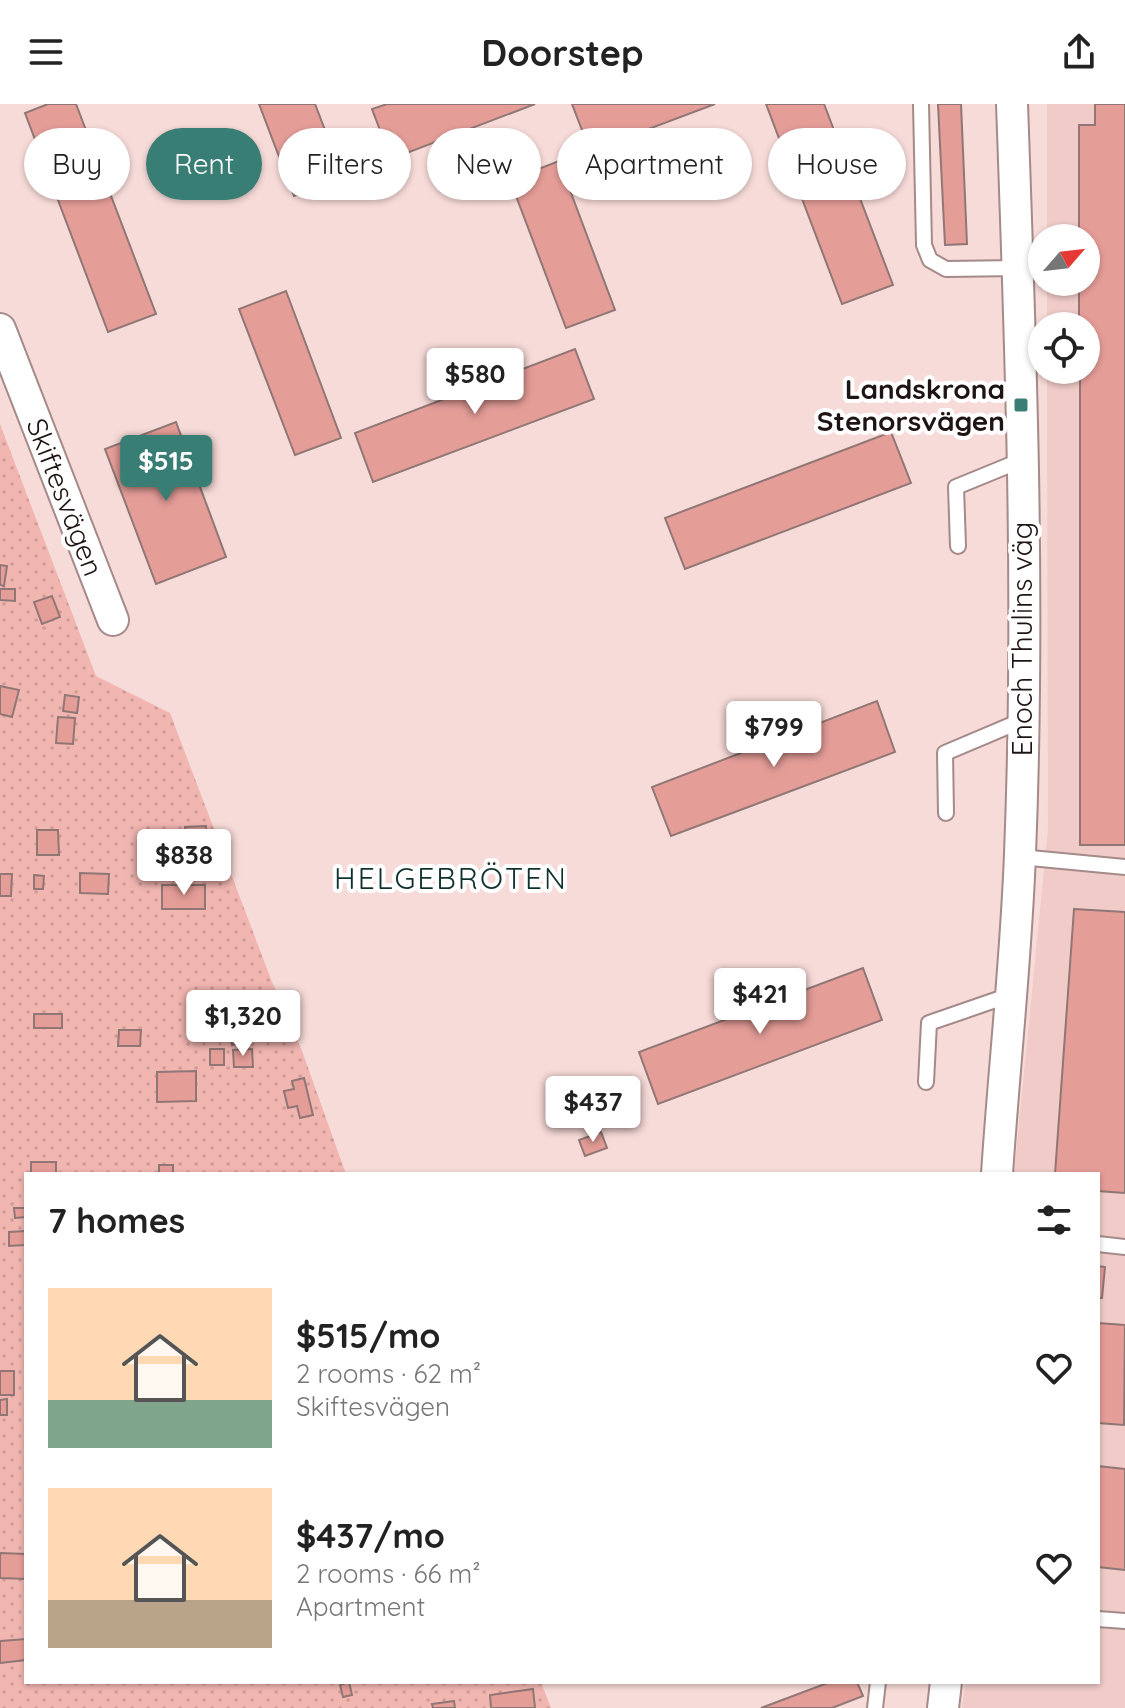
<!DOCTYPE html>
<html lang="en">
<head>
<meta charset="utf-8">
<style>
  :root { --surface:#fff; --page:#f2f2f2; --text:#222; --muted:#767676; --accent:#397e75 }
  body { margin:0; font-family:Quicksand,sans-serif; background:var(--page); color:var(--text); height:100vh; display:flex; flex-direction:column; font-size:30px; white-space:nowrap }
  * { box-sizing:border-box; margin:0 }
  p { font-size:26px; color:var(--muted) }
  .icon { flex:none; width:44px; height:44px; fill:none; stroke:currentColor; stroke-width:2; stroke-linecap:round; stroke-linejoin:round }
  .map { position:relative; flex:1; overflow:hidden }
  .side { position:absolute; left:24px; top:1068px; width:1076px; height:512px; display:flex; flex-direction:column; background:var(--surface); border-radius:0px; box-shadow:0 2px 6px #0004 }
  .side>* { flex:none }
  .hud { position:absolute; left:24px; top:24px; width:1078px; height:72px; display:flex; gap:16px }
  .needle { width:52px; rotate:62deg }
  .buttons { position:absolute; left:1028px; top:120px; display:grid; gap:16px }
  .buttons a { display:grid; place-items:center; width:72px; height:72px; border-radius:50%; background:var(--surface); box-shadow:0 2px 6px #0004; font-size:40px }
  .price { position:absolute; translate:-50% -68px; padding:0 18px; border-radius:8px; background:#fff; color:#222; font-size:26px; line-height:52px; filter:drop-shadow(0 2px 4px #0008) }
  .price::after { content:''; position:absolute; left:50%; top:48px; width:24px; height:18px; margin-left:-12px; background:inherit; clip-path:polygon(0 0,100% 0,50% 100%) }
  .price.on { background:var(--accent); color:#fff }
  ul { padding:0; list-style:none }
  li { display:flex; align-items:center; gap:24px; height:200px; padding:0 24px }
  li span { display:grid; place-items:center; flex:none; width:224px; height:160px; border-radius:0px; color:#555 }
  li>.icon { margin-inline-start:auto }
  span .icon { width:96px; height:96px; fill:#fffc; stroke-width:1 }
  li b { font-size:34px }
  h2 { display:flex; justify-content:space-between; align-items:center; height:96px; padding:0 24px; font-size:34px }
  .chip { padding:0 28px; border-radius:36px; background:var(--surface); box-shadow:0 2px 6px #0004; font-size:28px; line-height:72px }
  .chip.on { background:var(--accent); color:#fff }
  header { display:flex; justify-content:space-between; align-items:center; height:104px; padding:0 24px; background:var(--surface); font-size:36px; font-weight:700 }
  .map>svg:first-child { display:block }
  .built { fill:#f0cbc8 }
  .park { fill:url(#park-dots) }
  .building { fill:#e59d98; stroke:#907775; stroke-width:2 }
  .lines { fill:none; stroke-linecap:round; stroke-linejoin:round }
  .lane-casing { stroke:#a48a88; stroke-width:18 }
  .street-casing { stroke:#a48a88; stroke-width:34 }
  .lane { stroke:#fff; stroke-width:14 }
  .street { stroke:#fff; stroke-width:30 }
  .poi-dot { fill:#397e75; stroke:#fff; stroke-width:3 }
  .labels { text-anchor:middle; stroke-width:8; stroke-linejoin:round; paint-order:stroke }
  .poi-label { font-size:28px; font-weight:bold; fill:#1e1413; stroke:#fff; text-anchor:end }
  .street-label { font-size:28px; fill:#1e1413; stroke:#fff }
  .neighbourhood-label { font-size:30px; letter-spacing:2px; fill:#0f302c; stroke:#fff }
</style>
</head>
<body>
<header><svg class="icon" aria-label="menu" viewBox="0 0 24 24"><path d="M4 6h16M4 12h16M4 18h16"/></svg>Doorstep<svg class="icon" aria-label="share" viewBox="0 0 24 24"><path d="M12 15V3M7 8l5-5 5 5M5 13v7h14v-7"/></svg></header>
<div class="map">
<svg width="1125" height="1604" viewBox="0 0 1125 1604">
  <defs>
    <pattern id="park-dots" width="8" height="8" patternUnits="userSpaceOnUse" patternTransform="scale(2)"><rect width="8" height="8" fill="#f2b6b1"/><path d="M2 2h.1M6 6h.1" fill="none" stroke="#cf9c97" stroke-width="1.8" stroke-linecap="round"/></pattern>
  </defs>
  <rect width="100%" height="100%" fill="#f7dbd8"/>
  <!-- built -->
  <path class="built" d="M1047 0H1125V1604H962L965 1578H1098V1070H1014L1048 725 1047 266H1086V222H1047V178H1086V134H1047Z"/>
  <!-- park -->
  <path class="park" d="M0 320 96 572 170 609 272 878 302 947 346 1070H26V1578H541L551 1604H0Z"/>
  <!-- building -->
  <g class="building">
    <path d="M48 0H76L156 210 108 228 25 9Z"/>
    <path d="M259 0H315L343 73 294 92Z"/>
    <path d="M387 0H535L391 55 372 5Z"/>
    <path d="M572 0H715L590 47Z"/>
    <path d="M766 0H824L893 181 842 200Z"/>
    <path d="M938 0H961L967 140 945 141Z"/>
    <path d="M1095 0H1125V741H1080V266H1086V222H1079V178H1086V134H1079V21H1095Z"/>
    <path d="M559 57 615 206 566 224 510 76Z"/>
    <path d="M286 187 341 334 295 351 239 205Z"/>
    <path d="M575 245 594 295 373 378 355 329Z"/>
    <path d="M176 318 226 453 156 480 105 345Z"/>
    <path d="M891 328 911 379 685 465 665 414Z"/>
    <path d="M0 461 7 462 4 482 0 481Z"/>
    <path d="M0 485H15V497L0 496Z"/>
    <path d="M52 492 60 513 42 520 34 498Z"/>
    <path d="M0 582 19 586 12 613 0 610Z"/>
    <path d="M65 591 79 593 77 609 63 607Z"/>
    <path d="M877 597 895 648 671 732 652 683Z"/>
    <path d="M58 613 75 614 73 640 56 639Z"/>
    <path d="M206 722 207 756 186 757 185 723Z"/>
    <path d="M37 726H58L59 751H37Z"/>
    <path d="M80 769 109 770 108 790 80 789Z"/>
    <path d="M0 770H12L11 792H0Z"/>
    <path d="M34 771 44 772 43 785H34Z"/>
    <rect x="162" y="781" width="43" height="24"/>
    <path d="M1074 805 1125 808V1089L1098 1087V1070H1055Z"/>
    <path d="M863 864 882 916 658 1000 639 948Z"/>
    <path d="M255 905 261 935 232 941 226 910Z"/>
    <rect x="34" y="910" width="28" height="14"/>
    <path d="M119 926H141L140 942H118Z"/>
    <rect x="210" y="945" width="14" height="16"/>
    <path d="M252 945 253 963H234L233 946Z"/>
    <path d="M196 967V997L157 998V968Z"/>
    <path d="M304 974 313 1011 300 1014 297 1002 288 1004 284 987 294 985 292 977Z"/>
    <path d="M601 1028 607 1044 585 1052 579 1036Z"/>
    <rect x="31" y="1058" width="25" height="12"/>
    <rect x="159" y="1061" width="14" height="9"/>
    <path d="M14 1104H26V1113L15 1114Z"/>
    <path d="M25 1127V1141L9 1142V1128Z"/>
    <path d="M1098 1162 1105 1163 1102 1194H1098Z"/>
    <path d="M1098 1219 1125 1221 1124 1321 1098 1319Z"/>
    <rect x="0" y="1267" width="14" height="24"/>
    <path d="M7 1295V1311H0V1296Z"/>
    <path d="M1098 1362 1125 1365V1466L1098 1463Z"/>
    <path d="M0 1449 26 1450V1475L0 1474Z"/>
    <path d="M26 1535V1556L0 1559V1537Z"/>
    <path d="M349 1578 352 1591 343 1593 340 1581Z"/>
    <path d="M830 1578H857L863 1592 832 1604H761Z"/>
    <path d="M533 1585 535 1604H491L490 1591Z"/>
    <path d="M454 1597 455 1604H433L432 1600Z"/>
  </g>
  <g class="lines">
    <!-- lane casing -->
    <g class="lane-casing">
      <g id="lane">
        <path d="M921 0 924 141 930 156 946 165 1018 164"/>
        <path d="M958 442 956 383 1022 356"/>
        <path d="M946 709 945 649 1023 616"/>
        <path d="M1020 753 1125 763"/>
        <path d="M926 978 929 919 1010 891"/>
        <path d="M1098 1140 1125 1143"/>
        <path d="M1098 1515 1125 1517"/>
        <path d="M875 1604 878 1578"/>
      </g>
    </g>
    <!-- street casing -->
    <g class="street-casing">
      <g id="street">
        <path d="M0 225 113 516"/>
        <path d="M997 1070C1004 964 1016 857 1020 750 1030 500 1021 250 1012 0"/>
        <path d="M943 1604 946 1578"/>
      </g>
    </g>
    <!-- lane -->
    <use href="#lane" class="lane"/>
    <!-- street -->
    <use href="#street" class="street"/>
  </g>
  <!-- markers -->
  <rect class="poi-dot" x="1013" y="293" width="16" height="16" rx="4"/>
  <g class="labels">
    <!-- poi labels -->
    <g class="poi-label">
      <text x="1005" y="295">Landskrona<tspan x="1005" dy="32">Stenorsvägen</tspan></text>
    </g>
    <!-- street labels -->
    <g class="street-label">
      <text transform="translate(65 393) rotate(69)" y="10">Skiftesvägen</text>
      <text transform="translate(1022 535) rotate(-90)" y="10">Enoch Thulins väg</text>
    </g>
    <!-- neighbourhood labels -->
    <g class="neighbourhood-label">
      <text x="451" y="785">HELGEBRÖTEN</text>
    </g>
  </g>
</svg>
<div class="buttons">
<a><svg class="needle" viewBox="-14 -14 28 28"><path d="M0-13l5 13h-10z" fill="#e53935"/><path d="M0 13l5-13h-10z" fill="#767676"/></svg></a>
<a><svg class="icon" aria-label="locate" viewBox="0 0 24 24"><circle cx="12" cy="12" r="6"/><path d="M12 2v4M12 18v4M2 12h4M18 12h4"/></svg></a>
</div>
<b class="price" style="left:475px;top:312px">$580</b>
<b class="price on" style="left:166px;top:399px">$515</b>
<b class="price" style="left:774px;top:665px">$799</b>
<b class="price" style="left:184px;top:793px">$838</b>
<b class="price" style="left:760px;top:932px">$421</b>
<b class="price" style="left:243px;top:954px">$1,320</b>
<b class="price" style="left:593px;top:1040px">$437</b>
<div class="hud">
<a class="chip">Buy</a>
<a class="chip on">Rent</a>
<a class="chip">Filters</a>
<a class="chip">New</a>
<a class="chip">Apartment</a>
<a class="chip">House</a>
</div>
<section class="side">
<h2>7 homes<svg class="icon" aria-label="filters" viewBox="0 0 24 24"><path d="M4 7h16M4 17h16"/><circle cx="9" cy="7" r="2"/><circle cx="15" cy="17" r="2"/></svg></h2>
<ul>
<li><span style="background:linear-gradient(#ffd9b3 70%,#7fa58c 0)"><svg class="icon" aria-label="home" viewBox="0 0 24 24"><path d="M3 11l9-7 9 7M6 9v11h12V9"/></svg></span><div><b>$515/mo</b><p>2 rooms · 62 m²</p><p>Skiftesvägen</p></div><svg class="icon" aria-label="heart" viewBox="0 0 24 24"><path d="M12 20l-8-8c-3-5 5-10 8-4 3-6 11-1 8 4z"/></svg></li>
<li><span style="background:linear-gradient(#ffd9b3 70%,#b9a48a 0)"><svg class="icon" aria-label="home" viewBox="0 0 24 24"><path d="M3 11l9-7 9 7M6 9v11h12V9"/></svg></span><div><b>$437/mo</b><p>2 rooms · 66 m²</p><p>Apartment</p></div><svg class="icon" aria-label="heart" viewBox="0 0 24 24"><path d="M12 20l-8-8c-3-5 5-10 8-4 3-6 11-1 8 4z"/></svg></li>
</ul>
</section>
</div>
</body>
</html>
